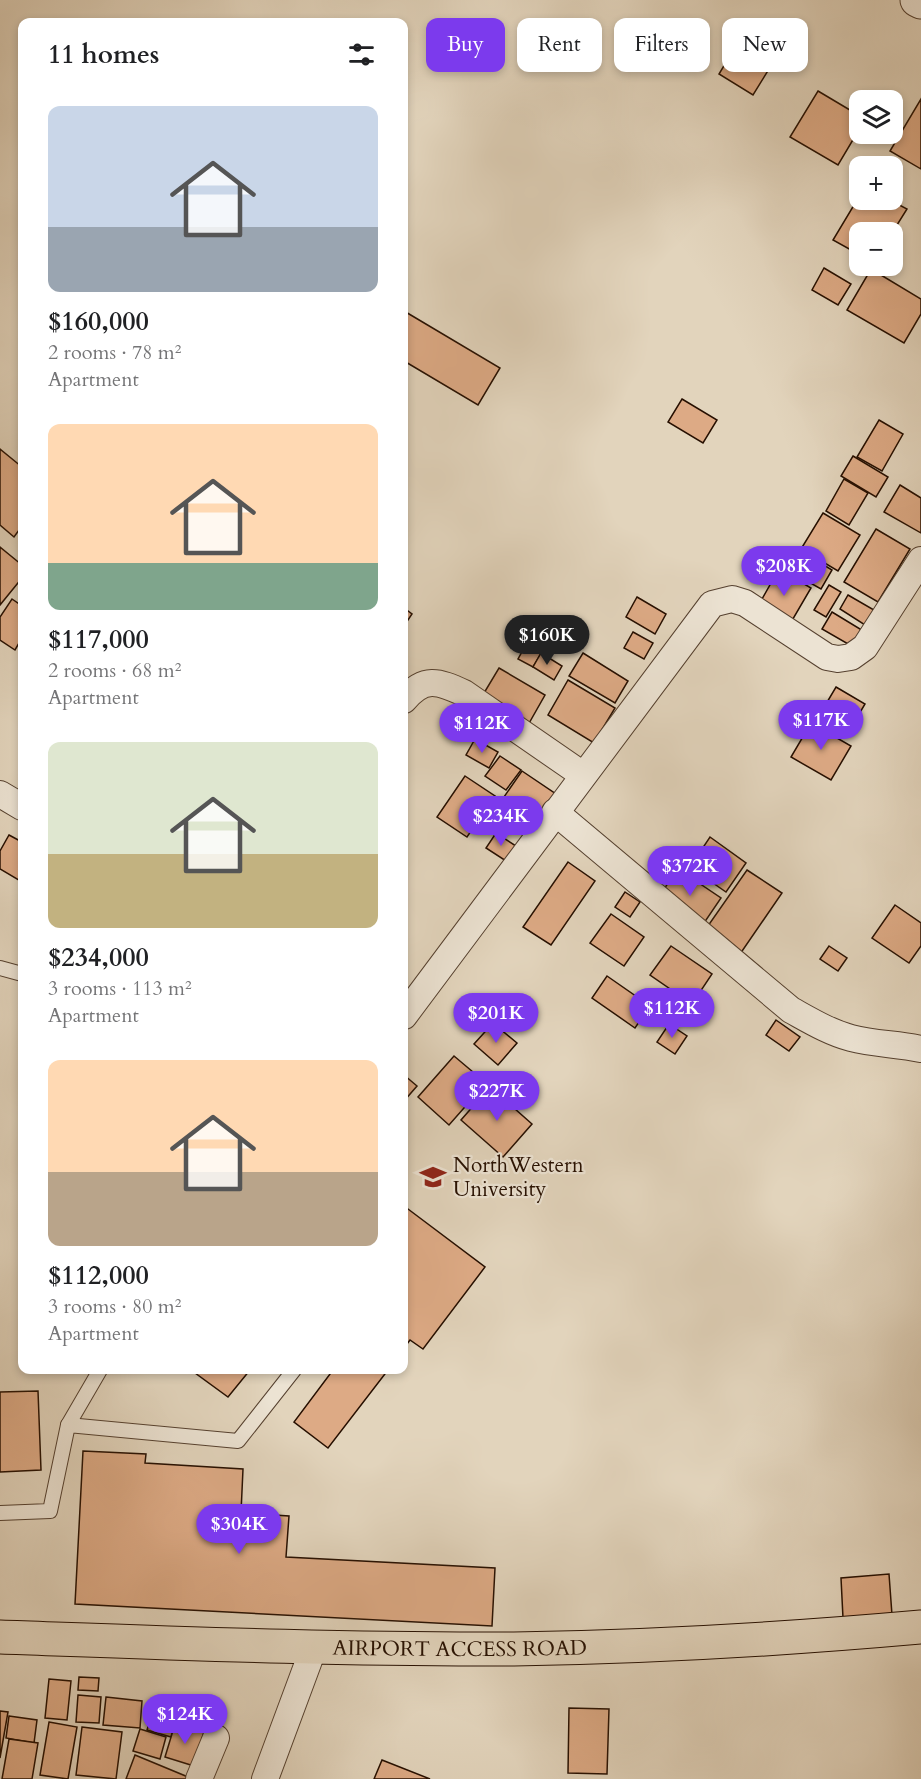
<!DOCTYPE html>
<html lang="en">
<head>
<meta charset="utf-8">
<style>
  :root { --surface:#fff; --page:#f6f6f6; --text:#202124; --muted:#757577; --accent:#7c3aed }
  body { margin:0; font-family:Cardo,serif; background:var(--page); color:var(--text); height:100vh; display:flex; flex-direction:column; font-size:22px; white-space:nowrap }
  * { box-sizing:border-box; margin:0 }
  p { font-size:20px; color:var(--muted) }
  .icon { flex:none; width:33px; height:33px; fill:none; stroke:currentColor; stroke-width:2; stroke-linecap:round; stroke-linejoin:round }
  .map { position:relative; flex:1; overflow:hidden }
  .sheet { position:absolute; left:18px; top:18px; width:390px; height:1356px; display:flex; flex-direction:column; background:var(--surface); border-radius:12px; box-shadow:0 3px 9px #0003 }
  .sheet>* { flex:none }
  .banner { position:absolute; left:426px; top:18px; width:405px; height:54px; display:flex; gap:12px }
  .fabs { position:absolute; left:849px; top:90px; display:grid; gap:12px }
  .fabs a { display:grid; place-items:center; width:54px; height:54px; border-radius:12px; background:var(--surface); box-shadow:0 3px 9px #0003; font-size:30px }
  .price { position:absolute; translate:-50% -51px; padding:0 14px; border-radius:21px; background:var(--accent); color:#fff; font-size:20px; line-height:39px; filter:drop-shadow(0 2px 3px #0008) }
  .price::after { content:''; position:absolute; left:50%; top:36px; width:18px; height:14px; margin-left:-9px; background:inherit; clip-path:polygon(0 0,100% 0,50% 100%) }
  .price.selected { background:#222; color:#fff }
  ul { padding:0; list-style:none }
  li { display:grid; align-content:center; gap:12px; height:318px; padding:0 30px }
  li span { display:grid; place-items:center; height:186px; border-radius:12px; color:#555 }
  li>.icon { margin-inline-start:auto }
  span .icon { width:108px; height:108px; fill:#fffc; stroke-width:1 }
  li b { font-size:26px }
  h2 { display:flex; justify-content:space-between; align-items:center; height:72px; padding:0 30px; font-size:26px }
  .chip { padding:0 21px; border-radius:12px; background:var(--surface); box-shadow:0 3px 9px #0003; font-size:21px; line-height:54px }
  .chip.selected { background:var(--accent); color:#fff }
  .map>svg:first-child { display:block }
  .building { fill:#ddaa85; stroke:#260f00; stroke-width:1.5 }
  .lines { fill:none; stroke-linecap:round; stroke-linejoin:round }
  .service-casing { stroke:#55402f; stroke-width:16 }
  .minor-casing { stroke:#55402f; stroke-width:28 }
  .tertiary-casing { stroke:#55402f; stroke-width:35 }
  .primary-casing { stroke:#260f00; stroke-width:35 }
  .service { stroke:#ece3d3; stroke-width:14 }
  .minor { stroke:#ece3d3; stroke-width:26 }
  .tertiary { stroke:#ece3d3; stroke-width:33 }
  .primary { stroke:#e2d4bc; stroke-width:33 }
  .labels { text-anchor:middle; stroke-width:4.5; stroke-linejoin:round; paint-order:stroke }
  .poi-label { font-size:21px; fill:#260f00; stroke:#ece3d3; text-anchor:start }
  .street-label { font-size:21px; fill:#260f00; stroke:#ece3d3 }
</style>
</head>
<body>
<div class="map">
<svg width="921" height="1779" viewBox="0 0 921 1779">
  <rect width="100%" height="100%" fill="#e2d4bc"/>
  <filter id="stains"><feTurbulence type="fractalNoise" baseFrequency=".00333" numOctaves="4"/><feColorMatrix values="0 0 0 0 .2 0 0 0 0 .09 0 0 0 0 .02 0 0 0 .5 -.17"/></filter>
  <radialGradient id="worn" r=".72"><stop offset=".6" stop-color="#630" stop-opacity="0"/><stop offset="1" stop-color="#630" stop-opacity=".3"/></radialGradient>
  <!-- building -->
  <g class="building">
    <path d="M734 49 769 69 753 95 719 74Z"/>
    <path d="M818 91 860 116V128L838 165 790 137Z"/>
    <path d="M921 99V169L890 151Z"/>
    <path d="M860 195V200H890L907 209 892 233 860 232V255L833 240Z"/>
    <path d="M824 268 851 284 838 305 812 290Z"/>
    <path d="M871 269 921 299V314L904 343 847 310Z"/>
    <path d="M404 311 500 368 478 405 404 361Z"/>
    <path d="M682 399 717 420 703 443 668 422Z"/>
    <path d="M879 420 903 434 882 471 857 457Z"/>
    <path d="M0 449 22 467V526L14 537 0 525Z"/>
    <path d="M853 456 888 477 876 497 841 476Z"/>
    <path d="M844 479 868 493 849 525 826 511Z"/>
    <path d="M900 485 921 498V533L884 512Z"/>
    <path d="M823 513 860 535 838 571 801 549Z"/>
    <path d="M876 529 910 549 878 602 844 582Z"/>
    <path d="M0 547 22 565V578L0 605Z"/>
    <path d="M801 551 832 570 821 589 789 571Z"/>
    <path d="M779 569 811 588 790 624 758 606Z"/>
    <path d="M829 585 841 592 826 617 814 610Z"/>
    <path d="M848 595 874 610 865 625 840 609Z"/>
    <path d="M637 597 666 614 655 634 626 617Z"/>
    <path d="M12 599 22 606V638L15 650 0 640V617Z"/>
    <path d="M404 608 412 614 404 626Z"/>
    <path d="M832 612 865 632 855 648 822 629Z"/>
    <path d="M633 632 653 643 644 659 624 648Z"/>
    <path d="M527 643 542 652 533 667 518 659Z"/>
    <path d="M541 653 562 666 554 680 533 667Z"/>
    <path d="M583 653 628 681 615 703 569 676Z"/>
    <path d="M499 668 545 695 528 725 481 698Z"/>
    <path d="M568 680 615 708 594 743 548 715Z"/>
    <path d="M836 687 865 704 849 731 820 714Z"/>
    <path d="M811 723 851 746 831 780 791 757Z"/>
    <path d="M475 739 498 752 489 768 466 755Z"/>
    <path d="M500 756 521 770 506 790 485 776Z"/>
    <path d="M522 771 556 794 531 831 497 807Z"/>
    <path d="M465 776 495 796 467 837 437 817Z"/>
    <path d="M496 833 516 846 506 861 486 848Z"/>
    <path d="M9 835 22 842V882L0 869V851Z"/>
    <path d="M710 837 746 863 726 892 690 867Z"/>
    <path d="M568 862 595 881 551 945 523 927Z"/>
    <path d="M678 869 721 898 702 926 659 896Z"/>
    <path d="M747 870 782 893 738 957 703 933Z"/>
    <path d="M625 892 640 902 630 917 615 907Z"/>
    <path d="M895 905 921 923V946L909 963 872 938Z"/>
    <path d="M611 914 644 937 624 966 590 943Z"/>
    <path d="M671 946 712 974 692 1004 650 975Z"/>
    <path d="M829 946 847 958 838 971 820 959Z"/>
    <path d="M607 976 650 1006 635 1028 592 998Z"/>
    <path d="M471 1001 490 1018 480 1030 461 1013Z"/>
    <path d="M776 1020 800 1037 789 1051 766 1035Z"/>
    <path d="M493 1023 517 1043 498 1065 474 1044Z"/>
    <path d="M669 1024 687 1036 675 1054 657 1042Z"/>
    <path d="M454 1056 486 1083 449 1125 418 1097Z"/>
    <path d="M404 1075 417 1086 404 1101Z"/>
    <path d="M490 1087 532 1124 503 1157 461 1120Z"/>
    <path d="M404 1206 485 1267 423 1349 410 1340 404 1348Z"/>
    <path d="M191 1370H250L228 1397Z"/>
    <path d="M333 1370H388L328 1448 294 1422Z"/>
    <path d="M38 1391 41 1470 0 1472V1392Z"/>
    <path d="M83 1451 146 1454 145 1463 243 1469 241 1513 289 1516 286 1557 495 1568 492 1626 75 1604Z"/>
    <path d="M889 1574 892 1615 843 1618 841 1578Z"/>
    <path d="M79 1677 99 1678 98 1691 78 1690Z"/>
    <path d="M49 1679 71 1681 67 1720 45 1718Z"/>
    <path d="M78 1695 101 1697 99 1723 76 1722Z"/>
    <path d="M106 1697 142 1701 140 1728 103 1725Z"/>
    <path d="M154 1708 177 1714 171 1737 147 1730Z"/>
    <path d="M569 1708 609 1709 607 1774 568 1773Z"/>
    <path d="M0 1711 8 1712 0 1758Z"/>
    <path d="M9 1716 37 1720 34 1743 6 1738Z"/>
    <path d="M49 1722 77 1727 68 1779 40 1775Z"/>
    <path d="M175 1724 204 1732 194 1766 165 1757Z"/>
    <path d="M82 1727 122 1732 116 1779 76 1775Z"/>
    <path d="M140 1729 166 1737 160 1759 133 1751Z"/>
    <path d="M9 1739 38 1743 32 1779H2Z"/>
    <path d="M135 1755 188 1777 187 1779H126Z"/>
    <path d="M382 1760 430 1779H374Z"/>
  </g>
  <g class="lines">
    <!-- service casing -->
    <g class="service-casing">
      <g id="service">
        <path d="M0 968 22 974"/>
        <path d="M68 1425 100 1370"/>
        <path d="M0 1513 50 1511 68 1425 238 1441 294 1370"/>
      </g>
    </g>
    <!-- minor casing -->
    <g class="minor-casing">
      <g id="minor">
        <path d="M404 700C424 676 438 681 464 693L583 775"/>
        <path d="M0 794 22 807"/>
        <path d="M555 812 791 1010C811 1021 829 1032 851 1038 874 1044 898 1044 921 1049"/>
        <path d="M404 1016 712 604 732 599 745 603 827 657 838 659 851 657 865 647 921 560"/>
        <path d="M199 1779 216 1738"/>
        <path d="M265 1779 314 1647"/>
      </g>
    </g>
    <!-- tertiary casing -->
    <g class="tertiary-casing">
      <path id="tertiary" d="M917 0 921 2"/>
    </g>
    <!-- primary casing -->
    <g class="primary-casing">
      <g id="primary">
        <path id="s1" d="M0 1637C171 1643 343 1650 514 1649 650 1647 786 1639 921 1627"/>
      </g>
    </g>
    <!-- service -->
    <use href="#service" class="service"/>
    <!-- minor -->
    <use href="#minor" class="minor"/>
    <!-- tertiary -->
    <use href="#tertiary" class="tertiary"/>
    <!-- primary -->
    <use href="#primary" class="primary"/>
  </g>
  <!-- icons -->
  <defs>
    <g id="university-bare" transform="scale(2.07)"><path d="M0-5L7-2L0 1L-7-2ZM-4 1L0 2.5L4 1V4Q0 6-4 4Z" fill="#8f2418" stroke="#ece3d3" stroke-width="2.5" paint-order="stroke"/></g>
  </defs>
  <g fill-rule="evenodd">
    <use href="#university-bare" x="433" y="1177"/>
  </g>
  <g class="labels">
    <!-- poi labels -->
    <g class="poi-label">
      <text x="453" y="1172">NorthWestern<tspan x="453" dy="24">University</tspan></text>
    </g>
    <!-- street labels -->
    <g class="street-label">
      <text dy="7" stroke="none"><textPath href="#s1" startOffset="460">AIRPORT ACCESS ROAD</textPath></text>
    </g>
  </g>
  <rect width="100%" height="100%" filter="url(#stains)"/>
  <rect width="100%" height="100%" fill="url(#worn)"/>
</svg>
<div class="fabs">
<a><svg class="icon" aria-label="layers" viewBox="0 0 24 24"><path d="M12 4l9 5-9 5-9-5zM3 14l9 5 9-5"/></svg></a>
<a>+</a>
<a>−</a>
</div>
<b class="price" style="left:784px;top:597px">$208K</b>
<b class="price selected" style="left:547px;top:666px">$160K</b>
<b class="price" style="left:821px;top:751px">$117K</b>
<b class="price" style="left:482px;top:754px">$112K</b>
<b class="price" style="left:501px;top:847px">$234K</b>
<b class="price" style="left:690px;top:897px">$372K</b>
<b class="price" style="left:672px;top:1039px">$112K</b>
<b class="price" style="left:496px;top:1044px">$201K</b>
<b class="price" style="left:497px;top:1122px">$227K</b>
<b class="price" style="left:239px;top:1555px">$304K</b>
<b class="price" style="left:185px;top:1745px">$124K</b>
<div class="banner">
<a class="chip selected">Buy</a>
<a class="chip">Rent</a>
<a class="chip">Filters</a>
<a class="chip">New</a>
</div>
<section class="sheet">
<h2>11 homes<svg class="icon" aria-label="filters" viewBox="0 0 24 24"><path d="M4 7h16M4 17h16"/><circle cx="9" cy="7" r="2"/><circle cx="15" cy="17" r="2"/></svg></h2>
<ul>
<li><span style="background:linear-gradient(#c9d6e8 65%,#9aa5b1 0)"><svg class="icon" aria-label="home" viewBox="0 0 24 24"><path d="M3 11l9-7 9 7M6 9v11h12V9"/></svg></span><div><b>$160,000</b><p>2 rooms · 78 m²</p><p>Apartment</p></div></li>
<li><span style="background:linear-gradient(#ffd9b3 75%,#7fa58c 0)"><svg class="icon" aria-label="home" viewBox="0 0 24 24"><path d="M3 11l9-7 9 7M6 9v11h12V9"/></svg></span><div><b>$117,000</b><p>2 rooms · 68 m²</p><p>Apartment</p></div></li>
<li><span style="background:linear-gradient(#dfe7d0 60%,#c2b280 0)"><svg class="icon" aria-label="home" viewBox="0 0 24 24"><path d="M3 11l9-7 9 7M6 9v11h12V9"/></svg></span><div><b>$234,000</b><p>3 rooms · 113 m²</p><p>Apartment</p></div></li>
<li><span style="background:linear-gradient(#ffd9b3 60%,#b9a48a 0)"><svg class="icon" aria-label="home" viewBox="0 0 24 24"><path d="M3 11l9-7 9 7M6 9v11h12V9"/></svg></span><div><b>$112,000</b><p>3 rooms · 80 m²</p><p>Apartment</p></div></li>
</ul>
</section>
</div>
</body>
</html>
